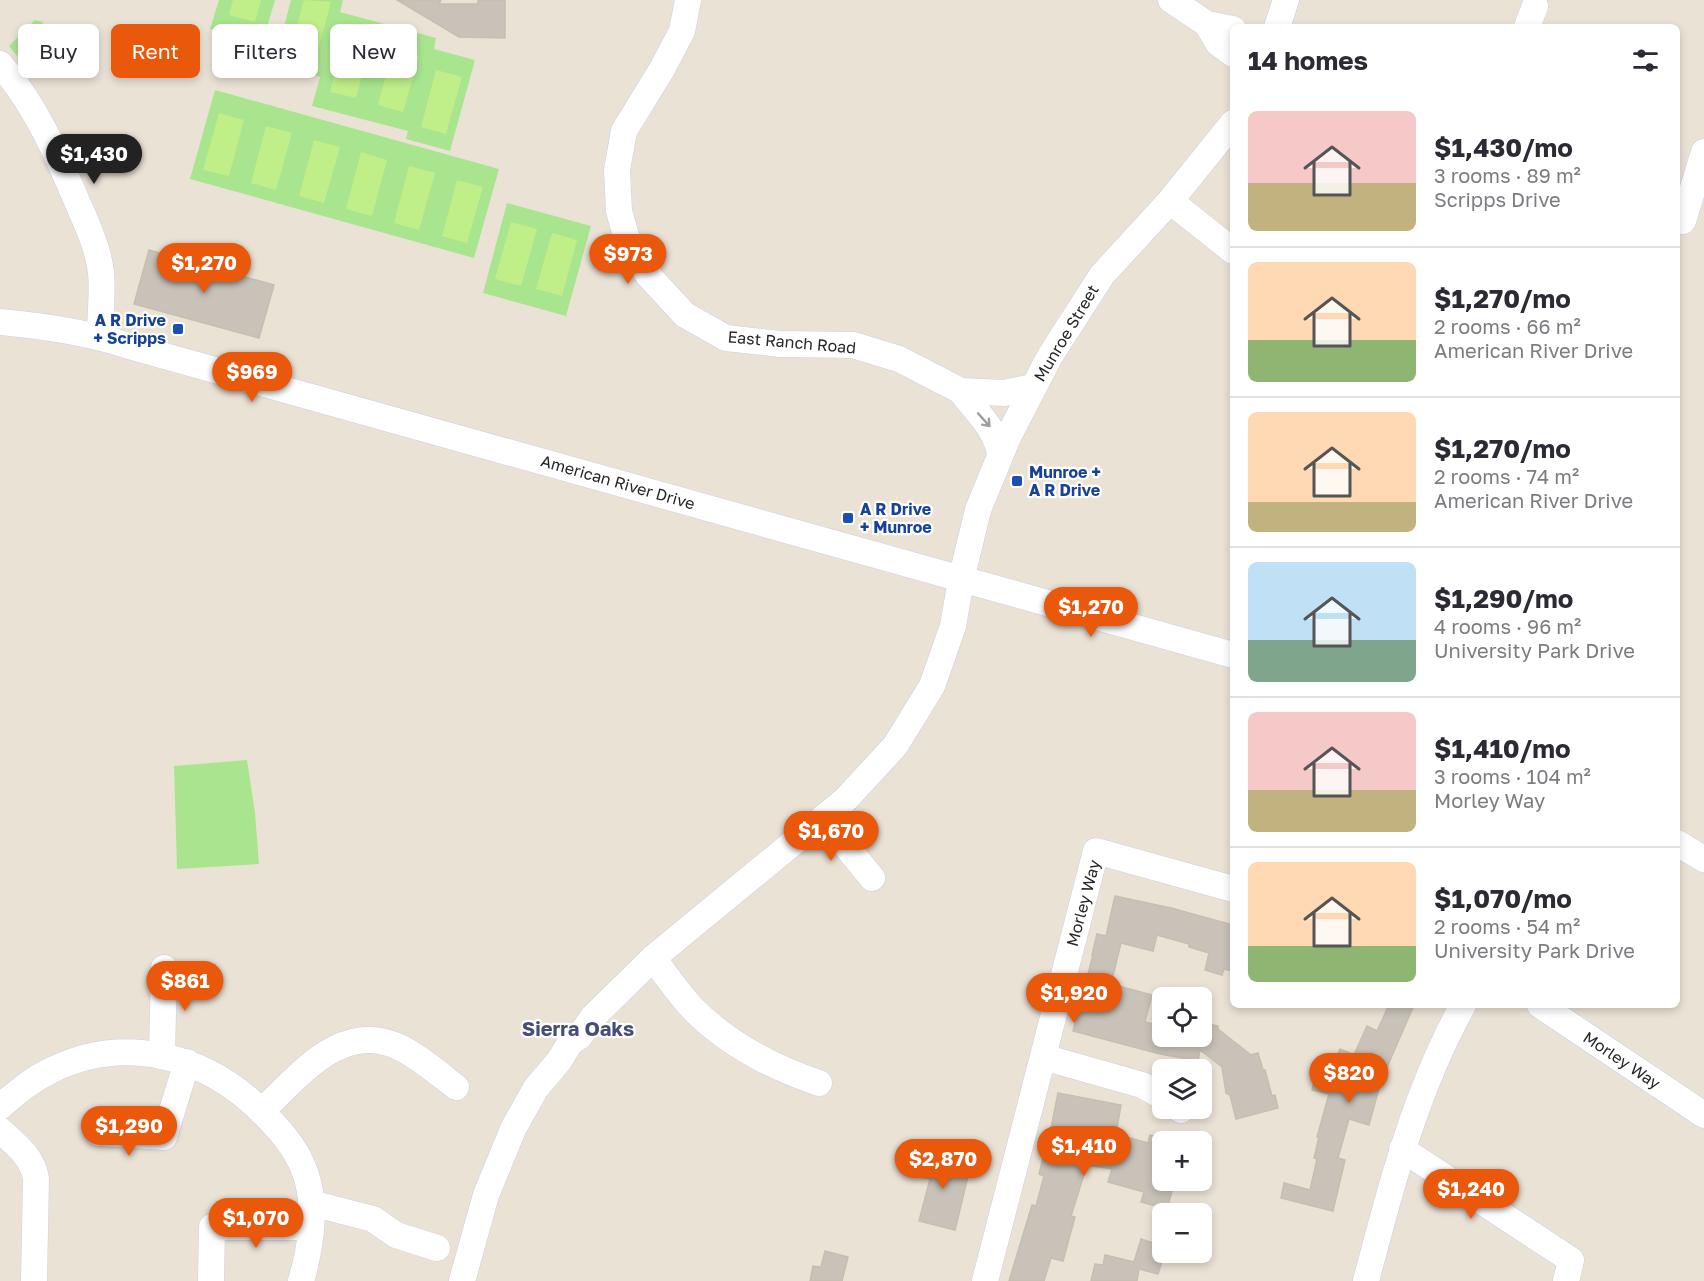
<!DOCTYPE html>
<html lang="en">
<head>
<meta charset="utf-8">
<style>
  :root { --surface:#fff; --page:#f2f2f3; --text:#2b2b33; --muted:#7c7c81; --line:#e1e1e2; --accent:#ea580c }
  body { margin:0; font-family:"Golos Text",sans-serif; background:var(--page); color:var(--text); height:100vh; display:flex; flex-direction:column; font-size:22px; white-space:nowrap }
  * { box-sizing:border-box; margin:0 }
  p { font-size:20px; color:var(--muted) }
  .icon { flex:none; width:33px; height:33px; fill:none; stroke:currentColor; stroke-width:2; stroke-linecap:round; stroke-linejoin:round }
  .map { position:relative; flex:1; overflow:hidden }
  .details { position:absolute; left:1230px; top:24px; width:450px; height:984px; display:flex; flex-direction:column; background:var(--surface); border-radius:9px; box-shadow:0 3px 9px #0003 }
  .details>* { flex:none }
  .guide { position:absolute; left:18px; top:24px; width:570px; height:54px; display:flex; gap:12px }
  .fabs { position:absolute; left:1152px; top:987px; display:grid; gap:12px }
  .fabs a { display:grid; place-items:center; width:60px; height:60px; border-radius:9px; background:var(--surface); box-shadow:0 3px 9px #0003; font-size:30px }
  .price { position:absolute; translate:-50% -51px; padding:0 14px; border-radius:21px; background:var(--accent); color:#fff; font-size:20px; line-height:39px; filter:drop-shadow(0 2px 3px #0008) }
  .price::after { content:''; position:absolute; left:50%; top:36px; width:18px; height:14px; margin-left:-9px; background:inherit; clip-path:polygon(0 0,100% 0,50% 100%) }
  .price.current { background:#222; color:#fff }
  ul { padding:0; list-style:none }
  li { display:flex; align-items:center; gap:18px; height:150px; padding:0 18px }
  li+li { border-top:2px solid var(--line) }
  li span { display:grid; place-items:center; flex:none; width:168px; height:120px; border-radius:9px; color:#555 }
  li>.icon { margin-inline-start:auto }
  span .icon { width:72px; height:72px; fill:#fffc; stroke-width:1 }
  li b { font-size:26px }
  h2 { display:flex; justify-content:space-between; align-items:center; height:72px; padding:0 18px; font-size:26px }
  .chip { padding:0 21px; border-radius:9px; background:var(--surface); box-shadow:0 3px 9px #0003; font-size:21px; line-height:54px }
  .chip.current { background:var(--accent); color:#fff }
  .map>svg:first-child { display:block }
  .green { fill:#a9e58e }
  .pitch { fill:#c0ee89 }
  .building { fill:#c8c2b9; stroke:#c5bfb0; stroke-width:1.5 }
  .lines { fill:none; stroke-linecap:round; stroke-linejoin:round }
  .minor-casing { stroke:#cccfe1; stroke-width:27 }
  .minor { stroke:#fff; stroke-width:26 }
  .oneway { stroke:#9d9d9d }
  .transit-dot { fill:#1a4fb4; stroke:#fff; stroke-width:2 }
  .labels { text-anchor:middle; stroke-width:4.5; stroke-linejoin:round; paint-order:stroke }
  .transit-label { font-size:16px; font-weight:bold; fill:#164399; stroke:#fff; text-anchor:start }
  .street-label { font-size:16px; fill:#262626; stroke:#fff }
  .quarter-label { font-size:20px; font-weight:bold; fill:#454d79; stroke:#fff }
</style>
</head>
<body>
<div class="map">
<svg width="1704" height="1281" viewBox="0 0 1704 1281">
  <rect width="100%" height="100%" fill="#ebe2d6"/>
  <!-- green -->
  <g class="green">
    <path d="M219 0H275L262 44 210 29Z"/>
    <path d="M291 0H343L340 12 436 38 434 49 475 60 450 151 406 139 408 131 312 106 320 77 274 65Z"/>
    <path d="M35 20 43 22 38 38 18 57 9 46Z"/>
    <path d="M215 90 499 169 474 258 190 179Z"/>
    <path d="M507 203 591 226 566 316 483 293Z"/>
    <path d="M247 760 255 813 259 864 177 869 174 766Z"/>
  </g>
  <!-- pitch -->
  <g class="pitch">
    <path d="M233 0H261L255 22 229 15Z"/>
    <path d="M304 0 331 2 316 58 290 51Z"/>
    <path d="M345 35 371 42 356 98 330 92Z"/>
    <path d="M393 49 419 56 403 112 378 105Z"/>
    <path d="M436 70 462 77 446 134 421 127Z"/>
    <path d="M219 113 244 120 229 176 203 170Z"/>
    <path d="M266 126 292 133 276 190 251 183Z"/>
    <path d="M314 140 340 147 324 203 299 196Z"/>
    <path d="M361 152 387 160 372 216 346 209Z"/>
    <path d="M409 166 435 173 419 230 394 223Z"/>
    <path d="M457 180 483 187 467 243 442 236Z"/>
    <path d="M511 222 537 229 521 286 495 279Z"/>
    <path d="M552 233 577 240 562 296 536 289Z"/>
  </g>
  <!-- building -->
  <g class="building">
    <path d="M397 0H441L439 4H478V0H505V38L459 37Z"/>
    <path d="M149 250 274 285 259 338 134 304Z"/>
    <path d="M1115 896 1171 908 1233 925V971L1224 969 1222 975 1205 970 1209 953 1189 947V944L1157 935 1153 951 1121 943 1111 984 1152 995 1145 1022 1162 1026V1036H1202V1022L1218 1026V1029L1251 1055 1258 1053 1263 1070H1265L1272 1096 1275 1095 1278 1108 1236 1119 1230 1095 1226 1093 1222 1067 1200 1050 1198 1061 1160 1054 1073 1031 1093 955H1092L1097 934 1106 936Z"/>
    <path d="M1389 1005H1414L1381 1081 1369 1125 1349 1119 1338 1158 1345 1160 1333 1211 1281 1198 1284 1183 1310 1190 1317 1159 1314 1158 1319 1137H1317L1329 1094 1312 1090 1317 1071 1329 1074 1340 1049 1354 1055 1367 1026 1377 1031Z"/>
    <path d="M1058 1093 1121 1105 1116 1134 1148 1143 1150 1135 1162 1138V1180H1175L1167 1209 1141 1202 1144 1192 1108 1182 1112 1169 1087 1165 1071 1216 1075 1217 1063 1261 1051 1258 1044 1281H1009L1032 1205 1036 1206 1044 1176 1039 1174 1043 1158H1045Z"/>
    <path d="M925 1153 971 1164 955 1230 919 1221 930 1179 919 1177Z"/>
    <path d="M1141 1239 1162 1246V1252H1165L1158 1274 1139 1269 1137 1281H1091L1095 1264 1103 1265 1105 1255 1134 1262Z"/>
    <path d="M825 1251 848 1257 842 1281H810L813 1266 821 1267Z"/>
  </g>
  <g class="lines">
    <!-- minor casing -->
    <g class="minor-casing">
      <g id="minor">
        <path d="M688 0 682 31 662 69 624 131 617 170 619 211 629 246 648 275 685 315 726 338 780 344 853 345 899 359 961 391 1004 393 1033 387"/>
        <path d="M1171 0 1207 24 1233 29"/>
        <path d="M1207 24 1218 43 1233 54"/>
        <path d="M1277 27 1286 0"/>
        <path d="M1527 27 1535 6"/>
        <path d="M0 64C34 103 56 152 76 199 86 222 98 247 101 272 103 293 100 315 100 336"/>
        <path d="M1170 201 1233 251"/>
        <path d="M1683 221 1704 152"/>
        <path d="M0 322C44 326 87 332 129 346L1233 655"/>
        <path d="M961 391C977 413 994 426 1000 453"/>
        <path d="M824 819 872 878"/>
        <path d="M1677 843 1704 859"/>
        <path d="M653 958C666 975 679 994 693 1009 729 1045 771 1067 819 1083"/>
        <path d="M1540 1005 1704 1115"/>
        <path d="M162 1056 164 968"/>
        <path d="M1043 1057 1142 1085 1162 1096"/>
        <path d="M0 1107C15 1094 30 1081 48 1072 123 1033 207 1055 264 1114 284 1134 301 1154 308 1182 316 1212 310 1251 301 1281"/>
        <path d="M1178 1108 1181 1110"/>
        <path d="M262 1111C300 1075 344 1017 403 1049 422 1059 439 1074 456 1087"/>
        <path d="M0 1130C16 1145 33 1157 36 1179L34 1281"/>
        <path d="M98 1133 164 1137 187 1062"/>
        <path d="M1402 1149 1571 1260 1566 1281"/>
        <path d="M311 1203 373 1219 396 1235 437 1248"/>
        <path d="M211 1281 212 1227H311"/>
        <path d="M462 1281 486 1195 514 1127 536 1088 559 1061 570 1043 579 1037 593 1017 653 958 845 800 895 746 932 686 953 626 961 580 978 510 1008 437 1050 356 1102 275 1170 201 1233 123"/>
        <path d="M985 1281 1096 851 1233 889"/>
        <path d="M1366 1281C1391 1186 1415 1092 1463 1005"/>
      </g>
    </g>
    <!-- minor -->
    <use href="#minor" class="minor"/>
  </g>
  <!-- one-way arrows -->
  <defs><path id="oneway-shaft" d="M-6 0H5M1.5-3L5.5 0L1.5 3" fill="none" stroke-width="1.6" stroke-linecap="round" stroke-linejoin="round" transform="scale(1.5)"/></defs>
  <use class="oneway" href="#oneway-shaft" transform="translate(984 420) rotate(48)"/>
  <!-- markers -->
  <g class="transit-dot">
    <rect x="172" y="323" width="12" height="12" rx="3"/>
    <rect x="1011" y="475" width="12" height="12" rx="3"/>
    <rect x="842" y="512" width="12" height="12" rx="3"/>
  </g>
  <g class="labels">
    <!-- transit labels -->
    <g class="transit-label">
      <text x="166" y="326" text-anchor="end">A R Drive<tspan x="166" dy="18">+ Scripps</tspan></text>
      <text x="1029" y="478">Munroe +<tspan x="1029" dy="18">A R Drive</tspan></text>
      <text x="860" y="515">A R Drive<tspan x="860" dy="18">+ Munroe</tspan></text>
    </g>
    <!-- street labels -->
    <g class="street-label">
      <text transform="translate(1066 333) rotate(-59)" y="6">Munroe Street</text>
      <text transform="translate(792 342) rotate(5)" y="6">East Ranch Road</text>
      <text transform="translate(618 482) rotate(16)" y="6">American River Drive</text>
      <text transform="translate(1083 903) rotate(-75)" y="6">Morley Way</text>
      <text transform="translate(1622 1060) rotate(34)" y="6">Morley Way</text>
    </g>
    <!-- quarter labels -->
    <g class="quarter-label">
      <text x="578" y="1036">Sierra Oaks</text>
    </g>
  </g>
</svg>
<div class="fabs">
<a><svg class="icon" aria-label="locate" viewBox="0 0 24 24"><circle cx="12" cy="12" r="6"/><path d="M12 2v4M12 18v4M2 12h4M18 12h4"/></svg></a>
<a><svg class="icon" aria-label="layers" viewBox="0 0 24 24"><path d="M12 4l9 5-9 5-9-5zM3 14l9 5 9-5"/></svg></a>
<a>+</a>
<a>−</a>
</div>
<b class="price current" style="left:94px;top:185px">$1,430</b>
<b class="price" style="left:628px;top:285px">$973</b>
<b class="price" style="left:204px;top:294px">$1,270</b>
<b class="price" style="left:252px;top:403px">$969</b>
<b class="price" style="left:1091px;top:638px">$1,270</b>
<b class="price" style="left:831px;top:862px">$1,670</b>
<b class="price" style="left:185px;top:1012px">$861</b>
<b class="price" style="left:1074px;top:1024px">$1,920</b>
<b class="price" style="left:1349px;top:1104px">$820</b>
<b class="price" style="left:129px;top:1157px">$1,290</b>
<b class="price" style="left:1084px;top:1177px">$1,410</b>
<b class="price" style="left:943px;top:1190px">$2,870</b>
<b class="price" style="left:1471px;top:1220px">$1,240</b>
<b class="price" style="left:256px;top:1249px">$1,070</b>
<div class="guide">
<a class="chip">Buy</a>
<a class="chip current">Rent</a>
<a class="chip">Filters</a>
<a class="chip">New</a>
</div>
<section class="details">
<h2>14 homes<svg class="icon" aria-label="filters" viewBox="0 0 24 24"><path d="M4 7h16M4 17h16"/><circle cx="9" cy="7" r="2"/><circle cx="15" cy="17" r="2"/></svg></h2>
<ul>
<li><span style="background:linear-gradient(#f6c9c9 60%,#c2b280 0)"><svg class="icon" aria-label="home" viewBox="0 0 24 24"><path d="M3 11l9-7 9 7M6 9v11h12V9"/></svg></span><div><b>$1,430/mo</b><p>3 rooms · 89 m²</p><p>Scripps Drive</p></div></li>
<li><span style="background:linear-gradient(#ffd9b3 65%,#8fb573 0)"><svg class="icon" aria-label="home" viewBox="0 0 24 24"><path d="M3 11l9-7 9 7M6 9v11h12V9"/></svg></span><div><b>$1,270/mo</b><p>2 rooms · 66 m²</p><p>American River Drive</p></div></li>
<li><span style="background:linear-gradient(#ffd9b3 75%,#c2b280 0)"><svg class="icon" aria-label="home" viewBox="0 0 24 24"><path d="M3 11l9-7 9 7M6 9v11h12V9"/></svg></span><div><b>$1,270/mo</b><p>2 rooms · 74 m²</p><p>American River Drive</p></div></li>
<li><span style="background:linear-gradient(#bfe0f5 65%,#7fa58c 0)"><svg class="icon" aria-label="home" viewBox="0 0 24 24"><path d="M3 11l9-7 9 7M6 9v11h12V9"/></svg></span><div><b>$1,290/mo</b><p>4 rooms · 96 m²</p><p>University Park Drive</p></div></li>
<li><span style="background:linear-gradient(#f6c9c9 65%,#c2b280 0)"><svg class="icon" aria-label="home" viewBox="0 0 24 24"><path d="M3 11l9-7 9 7M6 9v11h12V9"/></svg></span><div><b>$1,410/mo</b><p>3 rooms · 104 m²</p><p>Morley Way</p></div></li>
<li><span style="background:linear-gradient(#ffd9b3 70%,#8fb573 0)"><svg class="icon" aria-label="home" viewBox="0 0 24 24"><path d="M3 11l9-7 9 7M6 9v11h12V9"/></svg></span><div><b>$1,070/mo</b><p>2 rooms · 54 m²</p><p>University Park Drive</p></div></li>
</ul>
</section>
</div>
</body>
</html>
